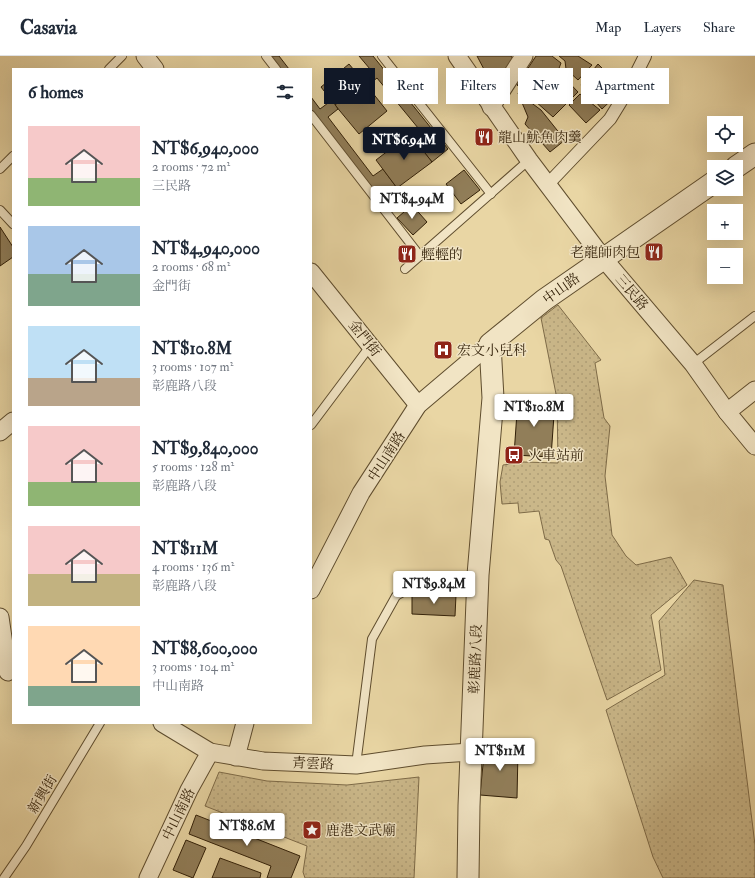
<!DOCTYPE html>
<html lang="en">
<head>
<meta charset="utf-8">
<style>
  :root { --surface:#fff; --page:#f6f6f7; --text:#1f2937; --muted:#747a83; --line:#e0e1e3; --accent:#111827 }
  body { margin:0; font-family:"IM FELL Double Pica","Noto Serif TC",serif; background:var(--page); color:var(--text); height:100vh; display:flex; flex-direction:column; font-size:15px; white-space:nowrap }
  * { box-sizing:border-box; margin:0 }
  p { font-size:13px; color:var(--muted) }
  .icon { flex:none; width:22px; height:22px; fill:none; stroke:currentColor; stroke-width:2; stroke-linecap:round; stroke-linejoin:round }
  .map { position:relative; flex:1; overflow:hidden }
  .details { position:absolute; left:12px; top:12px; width:300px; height:656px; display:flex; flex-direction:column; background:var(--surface); border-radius:0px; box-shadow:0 4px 16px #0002 }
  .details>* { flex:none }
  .hud { position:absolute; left:324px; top:12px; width:371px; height:36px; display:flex; gap:8px }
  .controls { position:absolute; left:707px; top:60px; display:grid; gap:8px }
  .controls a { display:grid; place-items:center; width:36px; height:36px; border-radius:0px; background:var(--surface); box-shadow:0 4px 16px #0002; font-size:20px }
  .price { position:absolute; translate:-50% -34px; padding:0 9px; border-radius:4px; background:#fff; color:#222; font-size:13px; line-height:26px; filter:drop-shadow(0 1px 2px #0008) }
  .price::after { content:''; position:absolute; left:50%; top:24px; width:12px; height:9px; margin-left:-6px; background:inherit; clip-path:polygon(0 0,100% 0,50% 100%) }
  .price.current { background:var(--accent); color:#fff }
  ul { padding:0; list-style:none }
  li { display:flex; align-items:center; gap:12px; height:100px; padding:0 16px }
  li span { display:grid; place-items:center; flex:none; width:112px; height:80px; border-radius:0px; color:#555 }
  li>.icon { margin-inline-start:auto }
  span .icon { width:48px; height:48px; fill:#fffc; stroke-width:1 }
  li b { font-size:17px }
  h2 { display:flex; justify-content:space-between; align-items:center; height:48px; padding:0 16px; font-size:17px }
  .tag { padding:0 14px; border-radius:0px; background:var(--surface); box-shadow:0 4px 16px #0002; font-size:14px; line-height:36px }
  .tag.current { background:var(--accent); color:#fff }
  header { display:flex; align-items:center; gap:24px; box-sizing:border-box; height:56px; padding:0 20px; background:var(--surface); border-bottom:1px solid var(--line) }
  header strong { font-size:19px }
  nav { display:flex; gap:22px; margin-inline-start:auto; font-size:14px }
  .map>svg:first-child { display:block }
  .park { fill:url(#park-dots); stroke:#7e6b48 }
  .building { fill:#917e59; stroke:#311f07 }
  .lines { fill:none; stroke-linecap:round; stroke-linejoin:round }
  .service-casing { stroke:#5f4d2e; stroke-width:10 }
  .pedestrian-casing { stroke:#5f4d2e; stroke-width:14 }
  .minor-casing { stroke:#5f4d2e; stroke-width:19 }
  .tertiary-casing { stroke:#5f4d2e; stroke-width:23 }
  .service { stroke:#f1e4c4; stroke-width:8 }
  .pedestrian { stroke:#f1e4c4; stroke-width:12 }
  .minor { stroke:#f1e4c4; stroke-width:17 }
  .tertiary { stroke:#f1e4c4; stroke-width:21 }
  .labels { text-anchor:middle; stroke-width:3; stroke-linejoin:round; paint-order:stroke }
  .poi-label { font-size:14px; fill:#311f07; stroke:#f1e4c4; text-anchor:start }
  .street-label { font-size:14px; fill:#311f07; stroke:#f1e4c4 }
</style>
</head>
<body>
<header>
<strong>Casavia</strong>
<nav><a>Map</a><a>Layers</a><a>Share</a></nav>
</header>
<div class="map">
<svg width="755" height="822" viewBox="0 0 755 822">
  <defs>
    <pattern id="park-dots" width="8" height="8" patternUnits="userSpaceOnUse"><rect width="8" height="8" fill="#cab789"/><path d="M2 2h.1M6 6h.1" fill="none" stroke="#ae9d75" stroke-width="1.8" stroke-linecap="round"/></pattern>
  </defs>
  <rect width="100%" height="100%" fill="#e9d6a4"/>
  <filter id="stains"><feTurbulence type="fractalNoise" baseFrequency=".005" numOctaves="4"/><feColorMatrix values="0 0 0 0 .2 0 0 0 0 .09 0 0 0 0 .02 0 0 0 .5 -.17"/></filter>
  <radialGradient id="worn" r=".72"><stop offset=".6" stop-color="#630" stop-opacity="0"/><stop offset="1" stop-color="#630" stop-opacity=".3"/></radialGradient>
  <!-- park -->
  <g class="park">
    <path d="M558 249 601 304 595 307 604 362 610 370 605 420 612 479 626 500 636 509 671 501 687 529 651 559 661 614 607 644 561 510 556 504 549 484 545 483 539 455 519 457 518 447 502 448 500 426 503 409 524 406 558 407 557 343 541 262Z"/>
    <path d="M694 524 723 529 755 789V822H663L653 801 606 654 665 619 659 565Z"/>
    <path d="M219 716 267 725 347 729 419 721 414 822H305L303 816 307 790 205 750Z"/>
  </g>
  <!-- building -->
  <g class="building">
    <path d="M270 0H279L289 13H280Z"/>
    <path d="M359 0H373L448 93 432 106 415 85 423 78 377 22 367 30 360 21 370 13Z"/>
    <path d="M477 0H511L515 6 503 23 494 25 487 19Z"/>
    <path d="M536 0H552L561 7 558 15 578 36 553 61 517 29Z"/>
    <path d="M559 0H578L592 9 578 24 566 13 565 5Z"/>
    <path d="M349 8 364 26 335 49 321 31Z"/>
    <path d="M598 8 623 33 602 53 581 29Z"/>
    <path d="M364 26 387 55 359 78 335 49Z"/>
    <path d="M518 37 541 54 565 84 550 96 525 68 528 61Z"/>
    <path d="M580 38 600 54 586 67 569 49Z"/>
    <path d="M311 41 320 53 332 44 338 53 328 61 373 120 383 113 397 132 382 144 311 53Z"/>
    <path d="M410 78 432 106 397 132 376 104Z"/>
    <path d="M464 114 480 134 461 148 446 128Z"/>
    <path d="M412 149 427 166 413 179 397 162Z"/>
    <path d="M0 171 13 191V201L0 210Z"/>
    <path d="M518 342 555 345 551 401 514 399Z"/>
    <path d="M412 538 456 539 455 560 412 558Z"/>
    <path d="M485 688 518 695 517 742 480 739Z"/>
    <path d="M196 759 300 800 291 822H267L271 810 189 778Z"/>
    <path d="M186 784 206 792 193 822 173 814Z"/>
    <path d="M220 802 261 817 260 822H212Z"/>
  </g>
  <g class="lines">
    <!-- service casing -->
    <g class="service-casing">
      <g id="service">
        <path d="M266 0 276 13"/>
        <path d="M382 0 491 138"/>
        <path d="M109 13 122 0"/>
        <path d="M311 59 420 200"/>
        <path d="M0 113 13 100"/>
        <path d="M0 154 13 168"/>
        <path d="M405 213 529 104"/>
        <path d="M693 308 755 260"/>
        <path d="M311 369 371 289"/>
        <path d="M356 709 372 583 396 540 424 524 478 519"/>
        <path d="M4 822 26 790 100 667"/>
      </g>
    </g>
    <!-- pedestrian casing -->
    <g class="pedestrian-casing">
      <path id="pedestrian" d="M548 128 610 63 629 32 645 0"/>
    </g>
    <!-- minor casing -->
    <g class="minor-casing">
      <g id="minor">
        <path d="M145 0 155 13"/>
        <path d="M457 0 529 104 603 202 693 308 727 356 755 390"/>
        <path d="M491 51 524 0"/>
        <path d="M311 216 418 349"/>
        <path d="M727 356 755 334"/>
        <path d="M0 376 13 365"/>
        <path d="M311 534 361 437 418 349 490 288"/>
        <path d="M0 561 8 616"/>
        <path d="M162 667 210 696 263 705 356 709 425 699 471 696"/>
        <path d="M236 701 245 667"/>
        <path d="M148 822 189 734 210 696"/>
      </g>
    </g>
    <!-- tertiary casing -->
    <g class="tertiary-casing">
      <g id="tertiary">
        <path d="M736 111 755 98"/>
        <path d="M468 822 469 750 478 519 493 342 490 288 544 244 714 126"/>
      </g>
    </g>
    <!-- service -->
    <use href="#service" class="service"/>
    <!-- pedestrian -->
    <use href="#pedestrian" class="pedestrian"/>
    <!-- minor -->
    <use href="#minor" class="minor"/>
    <!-- tertiary -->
    <use href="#tertiary" class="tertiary"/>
  </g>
  <!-- icons -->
  <defs>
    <g id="restaurant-square" transform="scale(1)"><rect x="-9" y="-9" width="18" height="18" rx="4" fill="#8f2418" stroke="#f1e4c4"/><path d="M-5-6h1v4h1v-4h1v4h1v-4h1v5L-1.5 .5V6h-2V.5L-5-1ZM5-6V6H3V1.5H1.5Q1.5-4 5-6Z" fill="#fff"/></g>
    <g id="hospital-square" transform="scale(1)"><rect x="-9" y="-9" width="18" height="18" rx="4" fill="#8f2418" stroke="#f1e4c4"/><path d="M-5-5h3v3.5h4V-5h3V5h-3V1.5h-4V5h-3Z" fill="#fff"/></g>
    <g id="bus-square" transform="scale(1)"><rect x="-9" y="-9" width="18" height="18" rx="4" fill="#8f2418" stroke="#f1e4c4"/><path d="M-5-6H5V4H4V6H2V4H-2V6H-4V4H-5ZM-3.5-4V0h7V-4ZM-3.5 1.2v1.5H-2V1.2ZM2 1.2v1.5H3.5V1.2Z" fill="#fff"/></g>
    <g id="sight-square" transform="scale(1)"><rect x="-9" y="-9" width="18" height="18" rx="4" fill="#8f2418" stroke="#f1e4c4"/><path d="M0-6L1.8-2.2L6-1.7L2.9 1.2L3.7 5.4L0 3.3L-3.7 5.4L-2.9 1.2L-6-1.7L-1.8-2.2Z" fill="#fff"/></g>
  </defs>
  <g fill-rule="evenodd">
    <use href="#restaurant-square" x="484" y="81"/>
    <use href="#restaurant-square" x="654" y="196"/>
    <use href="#restaurant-square" x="407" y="198"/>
    <use href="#hospital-square" x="443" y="294"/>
    <use href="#bus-square" x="514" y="399"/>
    <use href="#sight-square" x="312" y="774"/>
  </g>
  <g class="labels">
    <!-- poi labels -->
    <g class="poi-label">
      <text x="498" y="86">龍山魷魚肉羹</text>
      <text x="640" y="201" text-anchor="end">老龍師肉包</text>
      <text x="421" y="203">輕輕的</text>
      <text x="457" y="299">宏文小兒科</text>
      <text x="528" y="404">火車站前</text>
      <text x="326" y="779">鹿港文武廟</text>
    </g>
    <!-- street labels -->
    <g class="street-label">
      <text transform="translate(561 232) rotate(-36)" y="5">中山路</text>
      <text transform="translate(632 236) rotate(50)" y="5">三民路</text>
      <text transform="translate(365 282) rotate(51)" y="5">金門街</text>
      <text transform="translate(386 400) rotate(-57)" y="5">中山南路</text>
      <text transform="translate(475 603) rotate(-88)" y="5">彰鹿路八段</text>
      <text transform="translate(313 707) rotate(3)" y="5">青雲路</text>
      <text transform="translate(42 738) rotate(-59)" y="5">新興街</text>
      <text transform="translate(178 758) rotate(-64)" y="5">中山南路</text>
    </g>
  </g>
  <rect width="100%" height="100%" filter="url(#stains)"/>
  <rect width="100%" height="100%" fill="url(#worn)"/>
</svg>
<div class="controls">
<a><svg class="icon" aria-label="locate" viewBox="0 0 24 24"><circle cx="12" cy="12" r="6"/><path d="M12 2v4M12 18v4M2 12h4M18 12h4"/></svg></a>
<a><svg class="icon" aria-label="layers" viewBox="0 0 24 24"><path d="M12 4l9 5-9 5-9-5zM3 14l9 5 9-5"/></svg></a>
<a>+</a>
<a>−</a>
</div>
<b class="price current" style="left:404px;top:105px">NT$6.94M</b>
<b class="price" style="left:412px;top:164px">NT$4.94M</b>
<b class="price" style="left:534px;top:372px">NT$10.8M</b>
<b class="price" style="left:434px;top:549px">NT$9.84M</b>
<b class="price" style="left:500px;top:716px">NT$11M</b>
<b class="price" style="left:247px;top:791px">NT$8.6M</b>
<div class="hud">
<a class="tag current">Buy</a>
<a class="tag">Rent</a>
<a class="tag">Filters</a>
<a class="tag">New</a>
<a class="tag">Apartment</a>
</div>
<section class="details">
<h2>6 homes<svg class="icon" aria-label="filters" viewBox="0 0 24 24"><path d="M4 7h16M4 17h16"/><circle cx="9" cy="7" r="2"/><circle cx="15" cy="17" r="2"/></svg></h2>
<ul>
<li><span style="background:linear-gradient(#f6c9c9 65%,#8fb573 0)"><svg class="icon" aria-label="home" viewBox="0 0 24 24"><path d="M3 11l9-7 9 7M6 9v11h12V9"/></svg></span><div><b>NT$6,940,000</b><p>2 rooms · 72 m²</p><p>三民路</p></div></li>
<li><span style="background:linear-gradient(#a9c7e8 60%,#7fa58c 0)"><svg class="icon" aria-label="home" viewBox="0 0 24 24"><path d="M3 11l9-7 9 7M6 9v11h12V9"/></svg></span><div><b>NT$4,940,000</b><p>2 rooms · 68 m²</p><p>金門街</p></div></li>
<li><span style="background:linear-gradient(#bfe0f5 65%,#b9a48a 0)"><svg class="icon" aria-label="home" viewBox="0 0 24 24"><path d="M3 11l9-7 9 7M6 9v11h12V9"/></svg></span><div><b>NT$10.8M</b><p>3 rooms · 107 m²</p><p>彰鹿路八段</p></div></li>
<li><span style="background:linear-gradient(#f6c9c9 70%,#8fb573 0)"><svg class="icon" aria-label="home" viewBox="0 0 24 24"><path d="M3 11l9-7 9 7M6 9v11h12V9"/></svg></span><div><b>NT$9,840,000</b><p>5 rooms · 128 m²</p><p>彰鹿路八段</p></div></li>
<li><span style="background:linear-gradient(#f6c9c9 60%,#c2b280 0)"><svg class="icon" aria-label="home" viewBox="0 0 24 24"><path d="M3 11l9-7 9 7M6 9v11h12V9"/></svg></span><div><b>NT$11M</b><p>4 rooms · 136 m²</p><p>彰鹿路八段</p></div></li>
<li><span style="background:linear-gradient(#ffd9b3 75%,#7fa58c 0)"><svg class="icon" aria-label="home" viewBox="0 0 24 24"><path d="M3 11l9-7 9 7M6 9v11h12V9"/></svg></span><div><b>NT$8,600,000</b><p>3 rooms · 104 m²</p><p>中山南路</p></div></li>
</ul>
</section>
</div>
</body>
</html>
